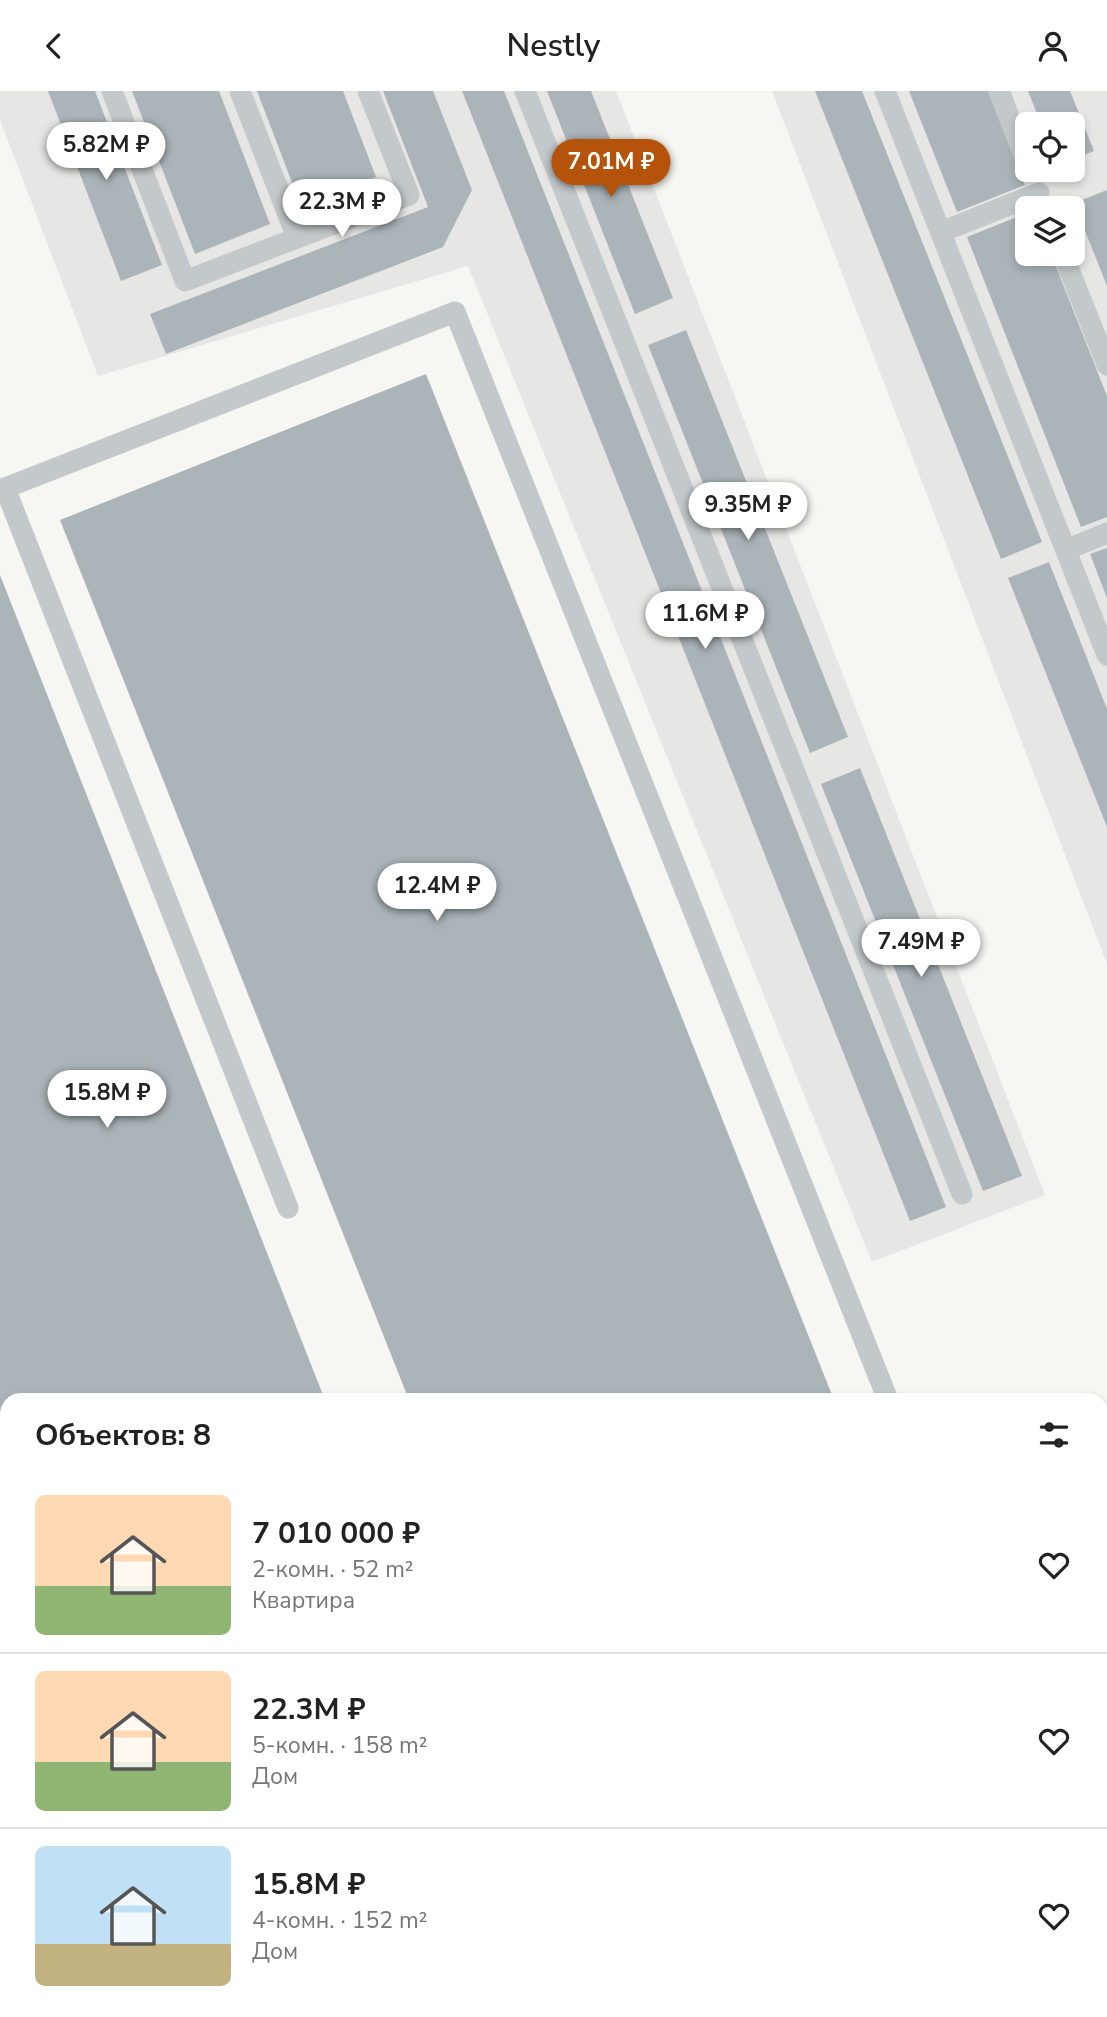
<!DOCTYPE html>
<html lang="ru">
<head>
<meta charset="utf-8">
<style>
  :root { --surface:#fff; --page:#f6f6f6; --text:#222; --muted:#767676; --line:#e0e0e0; --accent:#b45309 }
  body { margin:0; font-family:"Nunito Sans",sans-serif; background:var(--page); color:var(--text); height:100vh; display:flex; flex-direction:column; font-size:26px; white-space:nowrap }
  * { box-sizing:border-box; margin:0 }
  p { font-size:23px; color:var(--muted) }
  .icon { flex:none; width:38px; height:38px; fill:none; stroke:currentColor; stroke-width:2; stroke-linecap:round; stroke-linejoin:round }
  .map { position:relative; flex:1; overflow:hidden }
  .details { position:absolute; left:0px; top:1302px; width:1108px; height:625px; display:flex; flex-direction:column; background:var(--surface); border-radius:21px 21px 0 0; box-shadow:0 4px 10px #0003 }
  .details>* { flex:none }
  .buttons { position:absolute; left:1015px; top:21px; display:grid; gap:14px }
  .buttons a { display:grid; place-items:center; width:70px; height:70px; border-radius:10px; background:var(--surface); box-shadow:0 4px 10px #0003; font-size:35px }
  .price { position:absolute; translate:-50% -60px; padding:0 16px; border-radius:24px; background:#fff; color:#222; font-size:23px; line-height:46px; filter:drop-shadow(0 2px 4px #0008) }
  .price::after { content:''; position:absolute; left:50%; top:42px; width:21px; height:16px; margin-left:-10px; background:inherit; clip-path:polygon(0 0,100% 0,50% 100%) }
  .price.active { background:var(--accent); color:#fff }
  ul { padding:0; list-style:none }
  li { display:flex; align-items:center; gap:21px; height:175px; padding:0 35px }
  li+li { border-top:2px solid var(--line) }
  li span { display:grid; place-items:center; flex:none; width:196px; height:140px; border-radius:10px; color:#555 }
  li>.icon { margin-inline-start:auto }
  span .icon { width:84px; height:84px; fill:#fffc; stroke-width:1 }
  li b { font-size:30px }
  h2 { display:flex; justify-content:space-between; align-items:center; height:84px; padding:0 35px; font-size:30px }
  header { display:flex; justify-content:space-between; align-items:center; height:91px; padding:0 35px; background:var(--surface); font-size:32px; font-weight:600 }
  .map>svg:first-child { display:block }
  .built { fill:#e6e7e5; fill-rule:evenodd }
  .building { fill:#abb5b9 }
  .lines { fill:none; stroke-linecap:round; stroke-linejoin:round }
  .service { stroke:#c3c8ca; stroke-width:21 }
</style>
</head>
<body>
<header><svg class="icon" aria-label="back" viewBox="0 0 24 24"><path d="M15 5l-7 7 7 7"/></svg>Nestly<svg class="icon" aria-label="person" viewBox="0 0 24 24"><circle cx="12" cy="8" r="4"/><path d="M4 21q1-7 8-7t8 7"/></svg></header>
<div class="map">
<svg width="1107" height="1926" viewBox="0 0 1107 1926">
  <rect width="100%" height="100%" fill="#f6f6f2"/>
  <!-- built -->
  <g class="built">
    <path d="M0 0H616L1045 1104 872 1171 468 175 98 285 0 29Z"/>
    <path d="M772 0H1107V873ZM1027 33H1073V79H1027ZM1027 117H1073V163H1027Z"/>
  </g>
  <!-- building -->
  <g class="building">
    <path d="M48 0H95L162 174 121 190Z"/>
    <path d="M132 0H219L270 133 195 163Z"/>
    <path d="M257 0H343L376 86 301 115Z"/>
    <path d="M383 0H433L472 99 443 156 166 263 150 223 428 116Z"/>
    <path d="M462 0H504L946 1116 910 1130Z"/>
    <path d="M547 0H591L673 207 635 223Z"/>
    <path d="M815 0H862L1042 451 1001 468Z"/>
    <path d="M909 0H988L1025 94 957 121Z"/>
    <path d="M1028 0H1070L1094 60 1073 68V33H1041Z"/>
    <path d="M1107 99V195L1074 112Z"/>
    <path d="M1027 122V163H1051L1107 305V426L1081 436 967 146Z"/>
    <path d="M686 239 848 646 810 662 648 254Z"/>
    <path d="M426 283 834 1309H409L60 429Z"/>
    <path d="M1107 457V507L1090 463Z"/>
    <path d="M1049 471 1107 618V736L1008 487Z"/>
    <path d="M0 484 325 1309H7V1580L0 1563Z"/>
    <path d="M860 677 1022 1085 983 1100 821 693Z"/>
    <path d="M141 1920H420L405 1926H143Z"/>
    <path d="M777 1920H926L928 1926H761Z"/>
  </g>
  <g class="lines">
    <!-- service -->
    <g class="service">
      <path d="M112 0 185 190 409 104 368 0"/>
      <path d="M240 0 297 147"/>
      <path d="M525 0 962 1103"/>
      <path d="M885 0 1107 564"/>
      <path d="M999 0 1027 72"/>
      <path d="M941 141 1039 102"/>
      <path d="M1063 163 1107 274"/>
      <path d="M5 397 288 1117"/>
      <path d="M0 399 455 221 888 1309"/>
      <path d="M1066 459 1107 442"/>
      <path d="M547 1926 563 1920"/>
    </g>
  </g>
</svg>
<div class="buttons">
<a><svg class="icon" aria-label="locate" viewBox="0 0 24 24"><circle cx="12" cy="12" r="6"/><path d="M12 2v4M12 18v4M2 12h4M18 12h4"/></svg></a>
<a><svg class="icon" aria-label="layers" viewBox="0 0 24 24"><path d="M12 4l9 5-9 5-9-5zM3 14l9 5 9-5"/></svg></a>
</div>
<b class="price" style="left:106px;top:91px">5.82M ₽</b>
<b class="price active" style="left:611px;top:108px">7.01M ₽</b>
<b class="price" style="left:342px;top:148px">22.3M ₽</b>
<b class="price" style="left:748px;top:451px">9.35M ₽</b>
<b class="price" style="left:705px;top:560px">11.6M ₽</b>
<b class="price" style="left:437px;top:832px">12.4M ₽</b>
<b class="price" style="left:921px;top:888px">7.49M ₽</b>
<b class="price" style="left:107px;top:1039px">15.8M ₽</b>
<section class="details">
<h2>Объектов: 8<svg class="icon" aria-label="filters" viewBox="0 0 24 24"><path d="M4 7h16M4 17h16"/><circle cx="9" cy="7" r="2"/><circle cx="15" cy="17" r="2"/></svg></h2>
<ul>
<li><span style="background:linear-gradient(#ffd9b3 65%,#8fb573 0)"><svg class="icon" aria-label="home" viewBox="0 0 24 24"><path d="M3 11l9-7 9 7M6 9v11h12V9"/></svg></span><div><b>7 010 000 ₽</b><p>2-комн. · 52 m²</p><p>Квартира</p></div><svg class="icon" aria-label="heart" viewBox="0 0 24 24"><path d="M12 20l-8-8c-3-5 5-10 8-4 3-6 11-1 8 4z"/></svg></li>
<li><span style="background:linear-gradient(#ffd9b3 65%,#8fb573 0)"><svg class="icon" aria-label="home" viewBox="0 0 24 24"><path d="M3 11l9-7 9 7M6 9v11h12V9"/></svg></span><div><b>22.3M ₽</b><p>5-комн. · 158 m²</p><p>Дом</p></div><svg class="icon" aria-label="heart" viewBox="0 0 24 24"><path d="M12 20l-8-8c-3-5 5-10 8-4 3-6 11-1 8 4z"/></svg></li>
<li><span style="background:linear-gradient(#bfe0f5 70%,#c2b280 0)"><svg class="icon" aria-label="home" viewBox="0 0 24 24"><path d="M3 11l9-7 9 7M6 9v11h12V9"/></svg></span><div><b>15.8M ₽</b><p>4-комн. · 152 m²</p><p>Дом</p></div><svg class="icon" aria-label="heart" viewBox="0 0 24 24"><path d="M12 20l-8-8c-3-5 5-10 8-4 3-6 11-1 8 4z"/></svg></li>
</ul>
</section>
</div>
</body>
</html>
